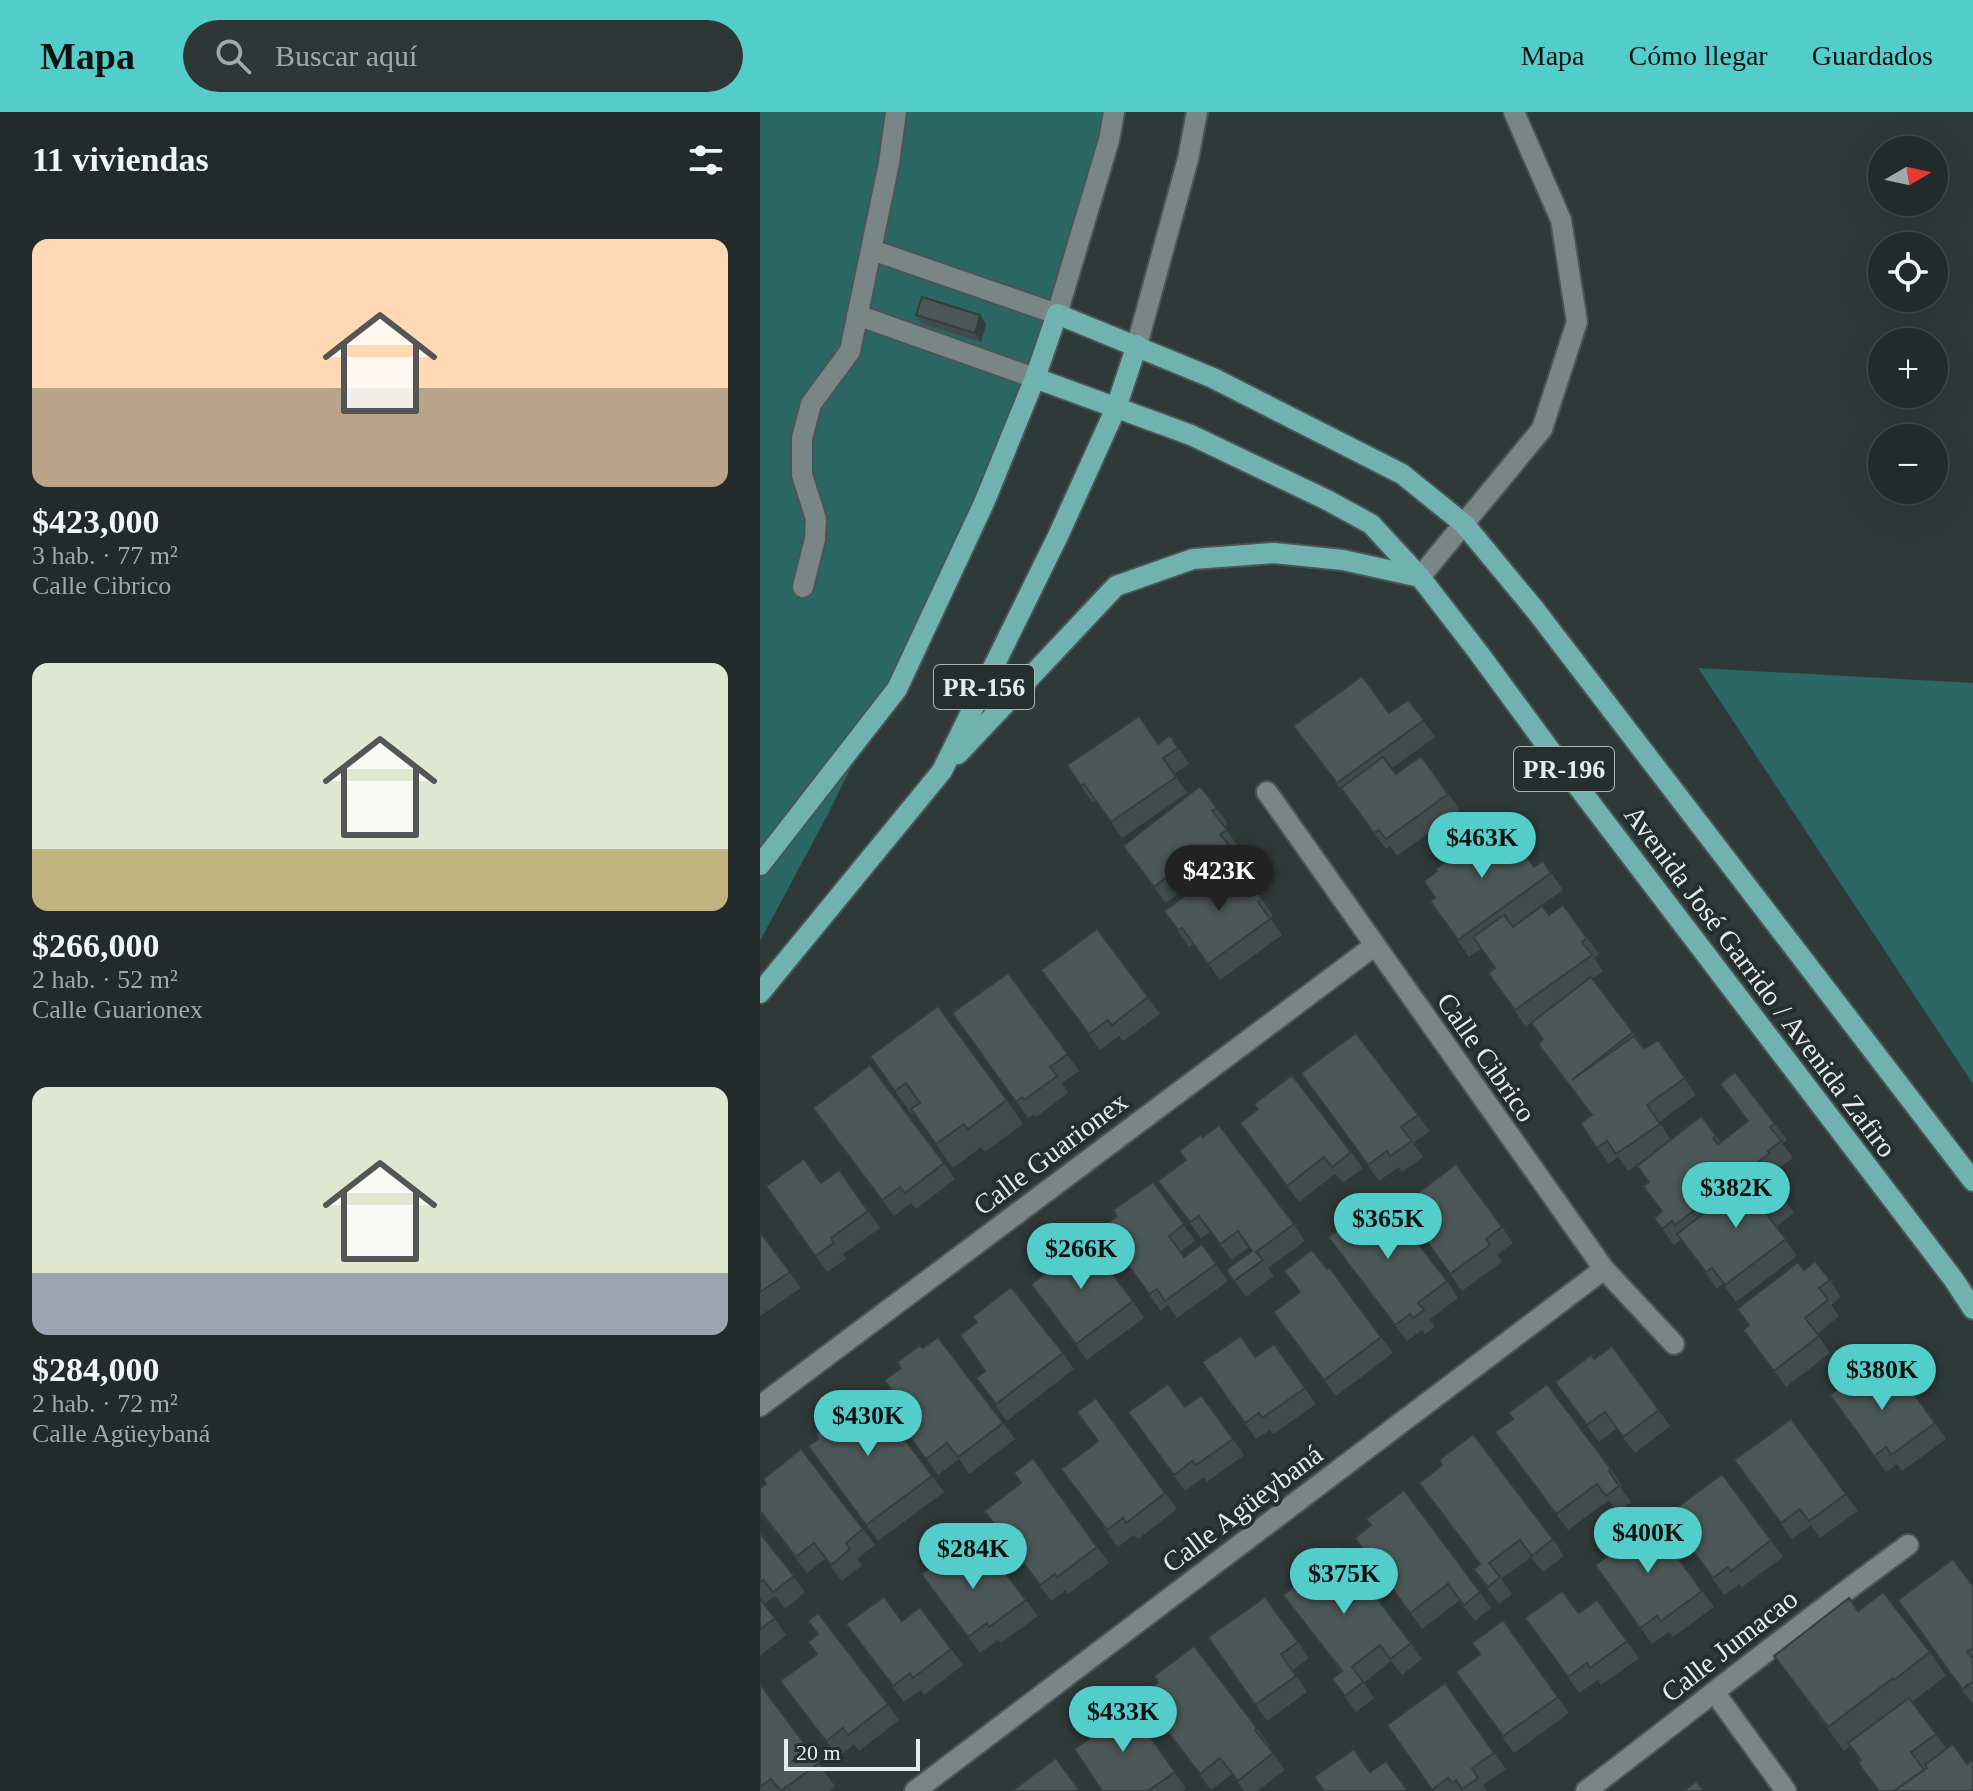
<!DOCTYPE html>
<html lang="es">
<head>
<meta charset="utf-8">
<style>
  :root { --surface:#222b2a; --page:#2e3736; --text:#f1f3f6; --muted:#a2a7a8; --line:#3f4747; --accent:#53cdc9 }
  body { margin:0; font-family:Georgia,serif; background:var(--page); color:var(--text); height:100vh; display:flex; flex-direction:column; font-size:30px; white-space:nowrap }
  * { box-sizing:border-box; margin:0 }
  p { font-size:26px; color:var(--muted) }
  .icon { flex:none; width:44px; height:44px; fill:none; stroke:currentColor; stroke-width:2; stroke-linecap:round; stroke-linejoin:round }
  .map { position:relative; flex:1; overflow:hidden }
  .details { display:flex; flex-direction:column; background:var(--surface); width:760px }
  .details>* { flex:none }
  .needle { width:52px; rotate:81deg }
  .tools { position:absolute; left:1108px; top:24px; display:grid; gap:16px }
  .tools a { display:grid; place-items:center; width:80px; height:80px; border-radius:50%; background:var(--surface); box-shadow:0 8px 32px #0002,0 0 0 2px var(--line); font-size:40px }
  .scale { position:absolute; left:24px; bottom:20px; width:136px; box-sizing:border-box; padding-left:8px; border:4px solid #e4ebea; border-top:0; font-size:22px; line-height:28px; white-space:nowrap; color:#e4ebea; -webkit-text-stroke:6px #242f2e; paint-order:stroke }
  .price { position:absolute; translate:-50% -68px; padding:0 18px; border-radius:28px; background:var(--accent); color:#111; font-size:26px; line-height:52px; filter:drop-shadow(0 2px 4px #0008) }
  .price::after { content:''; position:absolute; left:50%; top:48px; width:24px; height:18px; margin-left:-12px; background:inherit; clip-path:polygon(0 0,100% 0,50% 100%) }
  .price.current { background:#222; color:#fff }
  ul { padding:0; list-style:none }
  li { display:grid; align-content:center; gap:16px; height:424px; padding:0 32px }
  li span { display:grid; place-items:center; height:248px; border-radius:16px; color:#555 }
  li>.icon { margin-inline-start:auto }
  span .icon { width:144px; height:144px; fill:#fffc; stroke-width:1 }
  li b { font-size:34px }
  h2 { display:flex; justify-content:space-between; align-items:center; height:96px; padding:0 32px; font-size:34px }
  header { display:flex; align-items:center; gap:48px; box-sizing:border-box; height:112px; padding:0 40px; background:var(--accent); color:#111 }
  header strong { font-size:38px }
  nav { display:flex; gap:44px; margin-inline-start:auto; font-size:28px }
  .search { width:560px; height:72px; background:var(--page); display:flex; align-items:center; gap:20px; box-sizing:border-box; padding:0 28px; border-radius:44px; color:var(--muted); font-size:30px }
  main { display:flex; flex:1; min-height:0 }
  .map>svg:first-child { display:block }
  .green { fill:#2a6765 }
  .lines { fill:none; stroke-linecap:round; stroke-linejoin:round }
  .service-casing { stroke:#4b5555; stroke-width:24 }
  .minor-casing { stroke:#4b5555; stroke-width:24 }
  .secondary-casing { stroke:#4b5555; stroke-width:24 }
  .primary-casing { stroke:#4b5555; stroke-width:24 }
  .service { stroke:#798685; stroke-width:20 }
  .minor { stroke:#798685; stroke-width:20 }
  .secondary { stroke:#798685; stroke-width:20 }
  .primary { stroke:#6fb2b0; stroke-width:20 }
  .wall { fill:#414c4b }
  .shaded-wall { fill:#353e3d }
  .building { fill:#4c5857; stroke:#353e3d; stroke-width:2 }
  .labels { text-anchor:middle; stroke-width:8; stroke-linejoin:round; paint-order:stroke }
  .shield { fill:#242f2e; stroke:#aab3b2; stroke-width:2 }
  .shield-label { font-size:26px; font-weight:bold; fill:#e4ebea }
  .street-label { font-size:28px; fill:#e4ebea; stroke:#242f2e }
</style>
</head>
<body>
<header>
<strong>Mapa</strong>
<div class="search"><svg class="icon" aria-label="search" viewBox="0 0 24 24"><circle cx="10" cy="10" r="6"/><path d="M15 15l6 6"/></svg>Buscar aquí</div>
<nav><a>Mapa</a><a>Cómo llegar</a><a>Guardados</a></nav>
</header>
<main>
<section class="details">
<h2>11 viviendas<svg class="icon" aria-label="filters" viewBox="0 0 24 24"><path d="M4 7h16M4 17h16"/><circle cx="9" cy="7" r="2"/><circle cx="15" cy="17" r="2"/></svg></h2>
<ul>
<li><span style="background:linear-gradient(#ffd9b3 60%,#b9a48a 0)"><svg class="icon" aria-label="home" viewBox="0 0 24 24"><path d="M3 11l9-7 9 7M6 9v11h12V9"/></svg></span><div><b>$423,000</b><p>3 hab. · 77 m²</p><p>Calle Cibrico</p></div></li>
<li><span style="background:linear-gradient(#dfe7d0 75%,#c2b280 0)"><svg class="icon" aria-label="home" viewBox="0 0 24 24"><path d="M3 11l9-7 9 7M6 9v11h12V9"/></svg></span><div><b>$266,000</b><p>2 hab. · 52 m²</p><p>Calle Guarionex</p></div></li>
<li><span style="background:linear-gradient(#dfe7d0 75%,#9aa5b1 0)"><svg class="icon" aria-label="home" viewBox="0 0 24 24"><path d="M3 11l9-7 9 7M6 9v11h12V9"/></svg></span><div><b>$284,000</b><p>2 hab. · 72 m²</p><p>Calle Agüeybaná</p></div></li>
</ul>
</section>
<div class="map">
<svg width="1213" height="1679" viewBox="0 0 1213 1679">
  <rect width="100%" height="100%" fill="#2e3938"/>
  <!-- green -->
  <g class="green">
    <path d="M0 0H346L275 266 140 556 67 704 0 829Z"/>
    <path d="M938 556 1213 571V972Z"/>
  </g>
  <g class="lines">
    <!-- service casing -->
    <g class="service-casing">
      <g id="service">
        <path d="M112 138 297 202"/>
        <path d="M97 203 275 266"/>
        <path d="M43 475 55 427 56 407 42 363V326L51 292 90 239 129 51 136 0"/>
      </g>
    </g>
    <!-- minor casing -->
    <g class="minor-casing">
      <g id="minor">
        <path d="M660 465 782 317 817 210 801 108 754 0"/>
        <path d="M507 680 844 1157 914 1232"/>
        <path d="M0 1294 614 834"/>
        <path d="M955 1581 1026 1679"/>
        <path d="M155 1679 844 1157"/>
        <path d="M826 1679C934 1597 1039 1512 1148 1433"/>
      </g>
    </g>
    <!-- secondary casing -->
    <g class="secondary-casing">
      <g id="secondary">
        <path d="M297 202 349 28 354 0"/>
        <path d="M377 233 428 47 437 0"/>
      </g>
    </g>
    <!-- primary casing -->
    <g class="primary-casing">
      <g id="primary">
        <path d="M275 266 431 323 567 388 611 412 660 465 718 540 790 638 1194 1168 1213 1197"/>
        <path d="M198 642 356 474 433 447 514 441 583 448 660 465"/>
        <path d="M0 753 137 577 224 391 275 266 297 202 453 266 642 362 704 412 776 499 1213 1069"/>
        <path d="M0 881 182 659 298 424 356 296 377 233"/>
      </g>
    </g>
    <!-- service -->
    <use href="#service" class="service"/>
    <!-- minor -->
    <use href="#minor" class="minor"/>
    <!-- secondary -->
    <use href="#secondary" class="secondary"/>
    <!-- primary -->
    <use href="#primary" class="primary"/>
  </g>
  <!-- wall -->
  <g class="wall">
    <path d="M156 203H220L226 212 221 230 162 212Z"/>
    <path d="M648 588 675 625 632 656 636 662 661 644 700 698 637 744 630 734 626 737 533 614 629 601Z"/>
    <path d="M410 623 429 652 414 662 427 681 362 726 336 688 332 690 321 674 398 632Z"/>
    <path d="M457 696 468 712 464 715 478 734 473 738 485 756 481 759 513 803 510 806 522 823 460 868 434 832 429 835 404 799 447 768 443 762 406 791 363 734Z"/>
    <path d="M783 749 803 778 752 814 789 803 803 793 839 842 834 846 843 859 832 867 873 920 885 936 883 937 898 928 936 983 899 1010 911 1028 941 1004 960 1030 988 1010 960 972 1015 1012 1027 1028 1022 1031 1033 1046 1020 1055 1021 1057 1009 1067 1034 1101 1016 1115 1037 1144 976 1190 963 1172 957 1177 921 1128 914 1133 894 1106 902 1099 883 1074 889 1070 901 1036 868 1059 858 1045 849 1052 820 1011 831 1003 778 932 783 928 771 911 766 915 728 861 735 856 721 837 709 845 670 789 774 755Z"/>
    <path d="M281 858 388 885 400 902 363 929 359 924 340 938Z"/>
    <path d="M248 861 319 959 302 971 308 981 276 1005 274 1002 268 1006 192 901Z"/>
    <path d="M110 944 247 988 263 1012 225 1040 221 1035 193 1056 154 1001 152 1003Z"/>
    <path d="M541 961 658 1003 670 1019 653 1031 663 1045 642 1060 639 1055 619 1069Z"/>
    <path d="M53 996 184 1051 195 1067 156 1097 151 1091 134 1104Z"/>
    <path d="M480 1011 591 1040 603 1056 583 1071 575 1062 539 1090Z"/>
    <path d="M79 1058 120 1116 83 1142 86 1147 67 1160 6 1074 61 1071Z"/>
    <path d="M398 1069 534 1112 545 1129 508 1156 514 1164 486 1185 466 1158 492 1139 489 1135 472 1148 450 1120 441 1126Z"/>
    <path d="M393 1070 435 1129 420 1140 424 1145 442 1132 468 1169 417 1206 408 1193 401 1199 341 1116 357 1104Z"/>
    <path d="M742 1115 753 1131 737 1143 742 1150 702 1179 659 1118Z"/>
    <path d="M0 1120 41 1176 0 1204Z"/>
    <path d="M568 1125 687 1169 698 1186 670 1207 675 1215 665 1222 662 1218 647 1229Z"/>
    <path d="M567 1157 621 1225 633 1241 576 1284 513 1200 540 1180 524 1159Z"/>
    <path d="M289 1158 373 1189 384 1206 327 1248 271 1172Z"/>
    <path d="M1044 1158 1070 1168 1081 1185 1071 1193 1079 1204 1057 1222 1070 1241 1026 1275 983 1218Z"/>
    <path d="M212 1205 303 1241 314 1257 247 1309 216 1266 225 1259 216 1211Z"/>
    <path d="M514 1232 556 1292 513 1322 510 1318 496 1327 442 1250 495 1245Z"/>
    <path d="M852 1234 910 1314 875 1341 856 1317 839 1330 795 1270 834 1247Z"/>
    <path d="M163 1236 243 1311 255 1327 209 1362 199 1347 178 1363 143 1316 154 1308 141 1256Z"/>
    <path d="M1142 1265 1186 1327 1142 1359 1137 1352 1126 1360 1070 1283 1124 1278Z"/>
    <path d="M336 1286 417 1397 378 1427 374 1423 358 1435 301 1357 338 1329Z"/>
    <path d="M425 1295 473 1327 484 1343 447 1370 444 1365 425 1379 368 1300Z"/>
    <path d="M84 1299 172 1364 184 1380 118 1429 60 1351 58 1327Z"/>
    <path d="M1031 1307 1098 1399 1060 1426 1051 1413 1032 1427 974 1348Z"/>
    <path d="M735 1320 851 1357 862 1374 860 1375 871 1390 857 1400 849 1388 808 1418Z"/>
    <path d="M273 1346 349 1451 308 1482 306 1478 291 1489 224 1399 261 1371Z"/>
    <path d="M659 1371 793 1427 804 1444 783 1460 771 1445 741 1467 752 1482 739 1492 713 1457 720 1452Z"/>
    <path d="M0 1376 103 1417 115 1433 97 1447 102 1453 82 1469 65 1447 47 1461 0 1401Z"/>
    <path d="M886 1402 954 1495 913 1525 909 1520 892 1532 835 1453 869 1428Z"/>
    <path d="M907 1403 1011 1428 1023 1445 982 1475 979 1472 964 1483Z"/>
    <path d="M0 1421 45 1480 25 1497 15 1484 4 1492 26 1523 0 1544Z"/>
    <path d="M595 1426 720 1480 731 1496 715 1509 699 1489 662 1517Z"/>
    <path d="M216 1459 266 1488 278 1504 241 1531 238 1528 220 1541 161 1462Z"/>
    <path d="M1213 1474V1593L1138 1488Z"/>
    <path d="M523 1483 651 1531 662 1547 642 1563 631 1549 604 1571 614 1586 596 1600 572 1567 581 1560Z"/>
    <path d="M837 1488 879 1546 841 1573 838 1568 819 1581 765 1506 819 1501Z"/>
    <path d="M1098 1499 1170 1540 1186 1564 1152 1590 1187 1637 1213 1679 1101 1648 1090 1634 1084 1639 1014 1544Z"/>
    <path d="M743 1508 809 1601 754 1641 696 1560 720 1542Z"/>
    <path d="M48 1509 128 1592 139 1608 99 1639 94 1632 78 1645 20 1569 57 1542V1523Z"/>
    <path d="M142 1509 191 1537 203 1553 164 1583 161 1578 144 1590 86 1512Z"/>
    <path d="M448 1525 538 1530 549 1546 533 1558 547 1580 507 1609Z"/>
    <path d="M685 1571 746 1657 723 1673 727 1679H673L627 1613Z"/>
    <path d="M0 1572 75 1674 69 1679H0Z"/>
    <path d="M380 1584 497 1616 509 1633 508 1634 525 1658 497 1679H484L472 1662 451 1678Z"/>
    <path d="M366 1590 426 1677 423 1679H342L330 1626Z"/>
  </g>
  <!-- shaded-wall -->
  <path class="shaded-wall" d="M220 203 226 212 221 230 215 221Z"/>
  <!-- building -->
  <g class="building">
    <path d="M162 185 220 203 215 221 156 203Z"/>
    <path d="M602 564 629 601 648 588 664 608 577 671 533 614Z"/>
    <path d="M379 604 398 632 410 623 418 636 403 646 416 665 351 710 324 672 321 674 307 653Z"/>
    <path d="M661 644 688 682 626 727 619 718 614 721 581 676 623 645 636 662Z"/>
    <path d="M440 674 457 696 452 699 467 718 460 722 474 739 444 763 432 746 394 775 363 734Z"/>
    <path d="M742 710 774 755 783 749 791 761 698 828 670 789 675 786 664 769 677 759 675 757Z"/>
    <path d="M474 749 502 787 498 790 510 807 448 852 422 816 418 818 404 799Z"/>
    <path d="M803 793 827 826 822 830 832 843 755 898 728 861 735 856 713 825 744 803 753 815 782 794 789 803Z"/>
    <path d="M337 817 388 885 352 913 348 908 329 922 281 858Z"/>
    <path d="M248 861 308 942 290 955 297 964 264 988 262 985 256 990 192 901Z"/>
    <path d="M831 865 873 920 812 968 874 924 884 937 898 928 925 966 887 993 900 1012 856 1042 847 1029 837 1036 820 1011 832 1003 778 932 783 927 771 911Z"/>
    <path d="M178 894 247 988 208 1017 204 1012 176 1032 151 997 160 991 146 971 135 979 110 944Z"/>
    <path d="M596 921 658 1003 641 1015 652 1029 630 1044 627 1039 608 1053 541 961Z"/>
    <path d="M110 953 184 1051 145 1081 140 1075 122 1088 53 996Z"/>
    <path d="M975 960 1015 1012 1010 1015 1021 1029 1008 1039 1010 1041 915 1113 912 1109 902 1117 894 1106 902 1099 883 1074 889 1070 877 1054 941 1004 956 1024 953 1026 958 1032 988 1009 960 972Z"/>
    <path d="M532 963 591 1040 572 1055 564 1045 527 1074 480 1011 498 997 494 992Z"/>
    <path d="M459 1013 534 1112 496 1140 503 1148 474 1169 466 1158 492 1139 478 1119 460 1132 439 1104 430 1110 398 1069 426 1048 419 1039 441 1022 443 1025Z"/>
    <path d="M44 1047 61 1071 79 1058 108 1099 71 1126 74 1131 55 1144 6 1074Z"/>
    <path d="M696 1052 742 1115 726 1127 730 1133 690 1162 659 1118 676 1106 658 1081Z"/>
    <path d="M1001 1057 1022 1085 1004 1099 1026 1127 965 1173 952 1156 946 1160 917 1122Z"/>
    <path d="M393 1070 424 1112 409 1124 424 1145 442 1132 456 1152 405 1189 397 1177 389 1182 341 1116 357 1104 353 1098Z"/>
    <path d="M622 1085 687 1169 658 1191 664 1198 653 1206 650 1202 635 1213 568 1125Z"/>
    <path d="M0 1120 30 1160 0 1180Z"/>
    <path d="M324 1125 373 1189 316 1232 271 1172 290 1158 286 1153Z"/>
    <path d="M552 1138 567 1157 569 1155 621 1225 564 1268 513 1200 540 1180 524 1159Z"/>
    <path d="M1055 1149 1070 1168 1059 1176 1068 1188 1045 1206 1059 1224 1014 1259 983 1218 989 1213 977 1197 1038 1150 1044 1158Z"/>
    <path d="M251 1175 303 1241 236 1292 216 1266 225 1259 200 1223 217 1210 212 1205Z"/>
    <path d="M481 1224 495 1245 514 1232 545 1276 502 1306 499 1301 485 1311 442 1250Z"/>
    <path d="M178 1225 243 1311 198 1345 187 1331 166 1347 143 1316 154 1308 124 1268 141 1256 137 1250 160 1233 163 1236Z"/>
    <path d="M852 1234 899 1298 863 1325 845 1300 827 1313 795 1270 831 1243 834 1247Z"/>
    <path d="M1108 1255 1124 1278 1142 1265 1175 1311 1131 1343 1126 1335 1114 1344 1070 1283Z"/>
    <path d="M408 1272 425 1295 441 1283 473 1327 436 1353 432 1349 414 1363 368 1300Z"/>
    <path d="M787 1272 851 1357 849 1359 859 1374 846 1384 837 1372 796 1402 735 1320 753 1307 748 1301Z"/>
    <path d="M110 1280 172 1364 106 1413 48 1334 58 1327 55 1322 72 1310 66 1301 79 1292 84 1300Z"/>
    <path d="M336 1286 405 1381 366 1411 363 1406 347 1418 301 1357 338 1329 317 1300Z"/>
    <path d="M1031 1307 1086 1382 1049 1409 1040 1397 1021 1411 974 1348Z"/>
    <path d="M713 1322 793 1427 772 1444 760 1428 729 1451 740 1465 728 1475 713 1457 720 1452 659 1371 682 1353 679 1348Z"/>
    <path d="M41 1337 103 1417 86 1431 90 1437 71 1453 54 1431 36 1445 0 1399V1376L6 1372 3 1367Z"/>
    <path d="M273 1346 337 1435 297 1465 295 1462 280 1473 224 1399 261 1371 254 1361Z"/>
    <path d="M962 1362 1011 1428 971 1459 968 1455 953 1466 907 1403Z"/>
    <path d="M644 1378 720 1480 704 1493 688 1472 650 1501 595 1426 611 1413 606 1407Z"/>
    <path d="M886 1402 942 1479 901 1509 897 1504 880 1516 835 1453 870 1428 863 1419Z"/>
    <path d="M0 1421 34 1464 13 1480 3 1468 0 1470Z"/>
    <path d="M198 1434 216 1459 234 1446 266 1488 229 1515 227 1511 208 1525 161 1462Z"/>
    <path d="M577 1434 651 1531 630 1547 620 1533 592 1555 603 1570 585 1584 572 1567 582 1559 523 1483 543 1468 539 1463Z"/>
    <path d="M1193 1447 1213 1474V1536L1207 1540 1213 1547V1569L1202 1577 1138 1488Z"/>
    <path d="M802 1479 819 1501 837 1488 867 1529 830 1556 827 1551 808 1565 765 1506Z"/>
    <path d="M1123 1480 1170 1540 1134 1568 1133 1566 1068 1615 1014 1544 1089 1486 1098 1499Z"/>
    <path d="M124 1485 142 1509 160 1495 191 1537 153 1566 150 1561 133 1574 86 1512Z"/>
    <path d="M505 1485 538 1530 521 1542 536 1564 495 1593 448 1525Z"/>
    <path d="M0 1487 15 1506 0 1518Z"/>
    <path d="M58 1501 128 1592 88 1623 83 1616 66 1629 20 1569 57 1542 48 1530 58 1522 48 1509Z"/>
    <path d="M743 1508 798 1585 743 1624 696 1560 720 1542 712 1531Z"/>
    <path d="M434 1534 497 1616 495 1618 513 1641 478 1669 460 1646 440 1662 380 1584 398 1570 394 1564Z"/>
    <path d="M685 1571 734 1641 712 1656 718 1666 702 1677 696 1668 692 1671 688 1666 672 1678 627 1613Z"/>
    <path d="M0 1572 59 1651 21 1679 11 1667 0 1675Z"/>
    <path d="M1149 1586 1176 1622 1151 1640 1164 1658 1134 1679H1119L1098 1651 1101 1648 1088 1631Z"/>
    <path d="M366 1590 415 1660 388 1679H342L314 1637 330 1626 325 1618Z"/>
    <path d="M1193 1632 1207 1652 1213 1648V1679H1134L1167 1656 1165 1653Z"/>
    <path d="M594 1637 610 1660 626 1649 648 1679H564L554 1665Z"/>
    <path d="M296 1646 320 1679H252Z"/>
    <path d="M936 1669 944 1679H924Z"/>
  </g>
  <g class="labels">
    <!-- shield labels -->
    <g class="shield">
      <rect x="174" y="553" width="100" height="44" rx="6"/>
      <rect x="754" y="635" width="100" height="44" rx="6"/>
    </g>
    <g class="shield-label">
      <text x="224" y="584">PR-156</text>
      <text x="804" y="666">PR-196</text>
    </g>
    <!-- street labels -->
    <g class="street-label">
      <text transform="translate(1001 869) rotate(53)" y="10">Avenida José Garrido / Avenida Zafiro</text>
      <text transform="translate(727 945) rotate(55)" y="10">Calle Cibrico</text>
      <text transform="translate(290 1041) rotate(-37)" y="10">Calle Guarionex</text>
      <text transform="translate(482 1396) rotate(-37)" y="10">Calle Agüeybaná</text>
      <text transform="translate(969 1533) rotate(-38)" y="10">Calle Jumacao</text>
    </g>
  </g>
</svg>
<div class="tools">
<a><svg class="needle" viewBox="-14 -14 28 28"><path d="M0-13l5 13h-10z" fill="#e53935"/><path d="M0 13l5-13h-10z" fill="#a2a7a8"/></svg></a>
<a><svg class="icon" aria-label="locate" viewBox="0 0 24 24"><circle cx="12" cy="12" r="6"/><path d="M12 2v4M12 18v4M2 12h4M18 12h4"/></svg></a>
<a>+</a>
<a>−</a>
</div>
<div class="scale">20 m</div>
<b class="price" style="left:722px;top:768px">$463K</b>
<b class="price current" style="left:459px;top:801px">$423K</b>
<b class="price" style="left:976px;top:1118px">$382K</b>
<b class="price" style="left:628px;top:1149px">$365K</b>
<b class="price" style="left:321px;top:1179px">$266K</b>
<b class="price" style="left:1122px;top:1300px">$380K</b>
<b class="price" style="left:108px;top:1346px">$430K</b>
<b class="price" style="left:888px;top:1463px">$400K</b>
<b class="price" style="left:213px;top:1479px">$284K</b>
<b class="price" style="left:584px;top:1504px">$375K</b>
<b class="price" style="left:363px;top:1642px">$433K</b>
</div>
</main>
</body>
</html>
